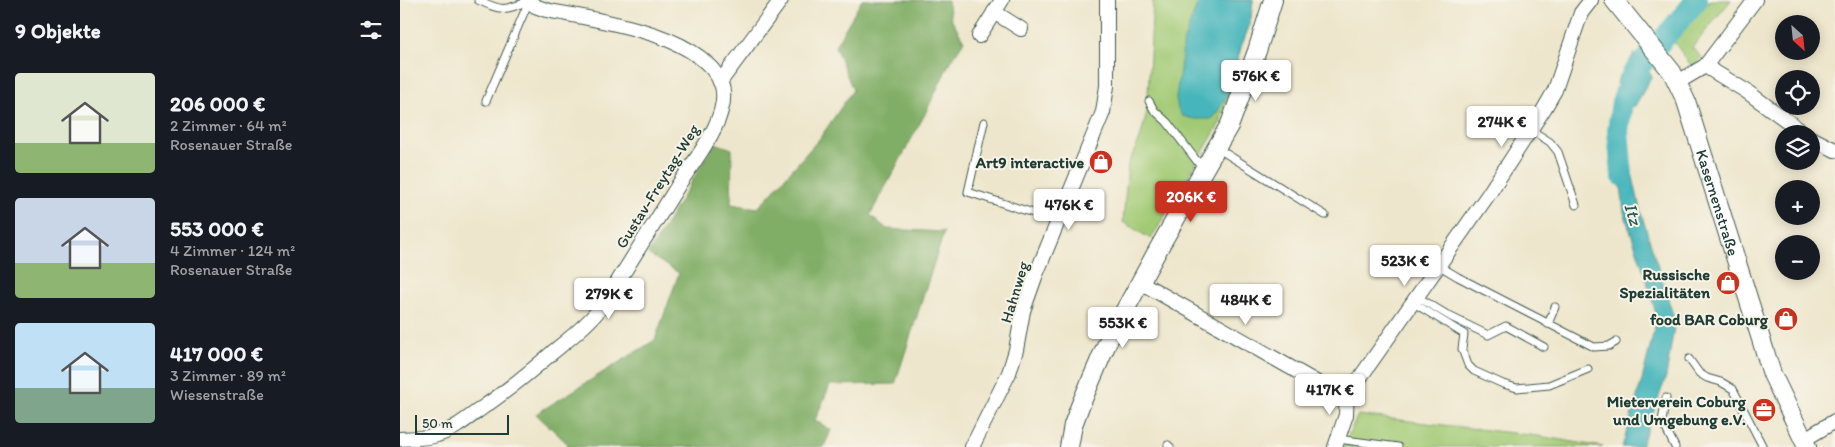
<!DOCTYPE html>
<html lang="de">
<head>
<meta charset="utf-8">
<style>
  :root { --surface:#171b24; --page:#242831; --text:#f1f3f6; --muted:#9ea1a6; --accent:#c8321e }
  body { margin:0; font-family:Itim,sans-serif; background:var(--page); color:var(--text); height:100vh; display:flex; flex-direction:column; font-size:19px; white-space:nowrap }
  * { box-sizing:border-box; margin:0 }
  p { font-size:16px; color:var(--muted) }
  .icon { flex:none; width:28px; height:28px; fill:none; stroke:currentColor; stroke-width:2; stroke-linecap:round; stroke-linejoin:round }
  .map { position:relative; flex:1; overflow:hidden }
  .details { display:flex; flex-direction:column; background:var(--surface); width:400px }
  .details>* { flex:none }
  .needle { width:32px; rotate:153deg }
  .tools { position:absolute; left:1375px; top:15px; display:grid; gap:10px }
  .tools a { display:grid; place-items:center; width:45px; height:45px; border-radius:50%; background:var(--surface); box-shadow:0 2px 12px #0003; font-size:25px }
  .scale { position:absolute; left:15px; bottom:12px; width:94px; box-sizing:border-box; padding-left:5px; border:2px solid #1f3d34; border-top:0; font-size:14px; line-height:18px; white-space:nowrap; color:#1f3d34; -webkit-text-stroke:4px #f7f3e8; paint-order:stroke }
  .price { position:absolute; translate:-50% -42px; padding:0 11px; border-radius:5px; background:#fff; color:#222; font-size:16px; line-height:32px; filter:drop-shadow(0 1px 2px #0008) }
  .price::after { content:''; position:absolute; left:50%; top:30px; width:15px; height:11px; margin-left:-8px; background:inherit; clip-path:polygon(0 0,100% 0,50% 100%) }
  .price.current { background:var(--accent); color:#fff }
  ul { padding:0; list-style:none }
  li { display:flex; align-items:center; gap:15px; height:125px; padding:0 15px }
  li span { display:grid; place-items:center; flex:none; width:140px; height:100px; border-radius:5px; color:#555 }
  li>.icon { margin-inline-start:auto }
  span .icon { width:60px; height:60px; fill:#fffc; stroke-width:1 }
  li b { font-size:21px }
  h2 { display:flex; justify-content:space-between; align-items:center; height:60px; padding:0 15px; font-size:21px }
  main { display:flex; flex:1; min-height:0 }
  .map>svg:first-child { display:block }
  .green { fill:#a2ca75; stroke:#608454 }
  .forest { fill:#81ae66; stroke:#50764d }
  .water { fill:#46b6bc; stroke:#327a78 }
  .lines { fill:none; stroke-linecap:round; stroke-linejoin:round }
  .river { stroke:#46b6bc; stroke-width:22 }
  .service-casing { stroke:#3e564b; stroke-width:9 }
  .minor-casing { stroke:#3e564b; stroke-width:16 }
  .tertiary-casing { stroke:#3e564b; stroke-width:20 }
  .service { stroke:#fff; stroke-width:7 }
  .minor { stroke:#fff; stroke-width:14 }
  .tertiary { stroke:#fff; stroke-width:18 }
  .labels { text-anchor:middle; stroke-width:4; stroke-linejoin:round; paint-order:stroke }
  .poi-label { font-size:16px; font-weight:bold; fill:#1f3d34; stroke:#f7f3e8; text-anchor:end }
  .street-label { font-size:16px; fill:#1f3d34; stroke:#f7f3e8 }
  .water-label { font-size:18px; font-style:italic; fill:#295b56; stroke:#f7f3e8 }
</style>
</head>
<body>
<main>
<section class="details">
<h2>9 Objekte<svg class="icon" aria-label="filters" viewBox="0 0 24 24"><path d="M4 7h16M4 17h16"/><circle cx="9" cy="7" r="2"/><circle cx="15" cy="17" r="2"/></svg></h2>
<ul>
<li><span style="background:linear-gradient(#dfe7d0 70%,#8fb573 0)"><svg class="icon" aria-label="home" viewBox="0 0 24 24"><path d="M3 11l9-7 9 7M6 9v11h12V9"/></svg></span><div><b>206 000 €</b><p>2 Zimmer · 64 m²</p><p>Rosenauer Straße</p></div></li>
<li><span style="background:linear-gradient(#c9d6e8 65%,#8fb573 0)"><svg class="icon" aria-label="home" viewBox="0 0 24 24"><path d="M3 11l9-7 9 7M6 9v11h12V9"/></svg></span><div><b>553 000 €</b><p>4 Zimmer · 124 m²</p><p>Rosenauer Straße</p></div></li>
<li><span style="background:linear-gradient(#bfe0f5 65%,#7fa58c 0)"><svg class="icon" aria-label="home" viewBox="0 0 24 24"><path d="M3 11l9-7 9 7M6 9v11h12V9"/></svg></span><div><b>417 000 €</b><p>3 Zimmer · 89 m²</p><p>Wiesenstraße</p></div></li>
</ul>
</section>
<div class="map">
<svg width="1435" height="447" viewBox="0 0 1435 447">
  <rect width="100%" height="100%" fill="#f7f3e8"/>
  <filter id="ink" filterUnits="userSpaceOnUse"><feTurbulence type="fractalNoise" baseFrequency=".02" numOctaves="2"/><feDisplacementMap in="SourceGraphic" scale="10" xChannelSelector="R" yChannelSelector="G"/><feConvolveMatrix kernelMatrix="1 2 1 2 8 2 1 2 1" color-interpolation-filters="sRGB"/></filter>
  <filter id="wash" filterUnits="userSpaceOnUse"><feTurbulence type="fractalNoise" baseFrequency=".0096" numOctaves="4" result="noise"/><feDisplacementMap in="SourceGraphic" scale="20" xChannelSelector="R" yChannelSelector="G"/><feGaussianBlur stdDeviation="1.12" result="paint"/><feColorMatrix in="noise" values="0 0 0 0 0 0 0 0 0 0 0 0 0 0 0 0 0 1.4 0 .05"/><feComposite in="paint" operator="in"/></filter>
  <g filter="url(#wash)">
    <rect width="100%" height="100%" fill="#eee6cc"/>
    <!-- green -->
    <g class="green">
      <path d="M753 0H853L850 24 841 47 820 123 751 239 723 222 728 164 740 139 747 112Z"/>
      <path d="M1310 0H1331L1292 48 1302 57 1292 67 1274 42Z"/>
      <path d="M958 415 1138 436 1203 447H943Z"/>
    </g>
    <!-- forest -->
    <path class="forest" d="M462 0H548L551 19 564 41 548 66 525 114 470 215 487 229 544 232 495 384 430 385 415 420 431 430 424 447H167L168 444 136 414 255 340 279 273 248 254 315 143 332 149 331 204 358 208 420 138 453 90 435 46Z"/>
    <!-- water -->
    <g class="water">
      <path d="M799 0H853L850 24 841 47 829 92 818 111 811 119H794L782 116 778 109 776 98 784 40Z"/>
      <path d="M1234 54 1252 76 1235 106 1212 109 1218 79Z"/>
      <path d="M1212 144 1229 147 1231 168 1241 213 1275 321 1266 377 1241 447H1222L1242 380 1257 318 1246 278 1224 212 1221 187 1210 162Z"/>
    </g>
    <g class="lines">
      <!-- river -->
      <path class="river" d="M1222 175 1218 131 1222 102 1232 75 1297 0"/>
    </g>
  </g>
  <g filter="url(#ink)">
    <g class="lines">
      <!-- service casing -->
      <g class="service-casing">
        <g id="service">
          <path d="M78 0C102 11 103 11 129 1"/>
          <path d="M86 101 129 1"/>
          <path d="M749 101 754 110 767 122 803 169"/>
          <path d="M584 122 568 192 658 221"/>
          <path d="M1131 130 1150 142 1158 152 1176 205"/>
          <path d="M817 148 925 215"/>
          <path d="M1038 265 1058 277 1194 347 1209 346 1216 342"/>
          <path d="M1016 296 1051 317 1088 335 1106 326 1144 347"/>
          <path d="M1012 302 1064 334 1062 349 1068 365 1074 371 1103 384 1117 388 1149 385 1188 369"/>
          <path d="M1148 324 1155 307"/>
          <path d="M1289 359 1299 373 1307 378 1321 382 1333 389 1363 447"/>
          <path d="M1266 398 1262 421 1275 447"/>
          <path d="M938 439 998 447"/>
          <path d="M768 445 770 447"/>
        </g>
      </g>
      <!-- minor casing -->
      <g class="minor-casing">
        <g id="minor">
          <path d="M594 12 621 29"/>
          <path d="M579 36 602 0"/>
          <path d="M1305 66 1346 91 1405 134"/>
          <path d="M320 82 381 0"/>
          <path d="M1278 82 1305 66 1355 0"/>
          <path d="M1411 138 1435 150"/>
          <path d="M740 282 923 386C938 391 943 392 957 382L1088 195 1144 109 1155 90 1181 13 1191 0"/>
          <path d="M0 439C12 438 25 439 37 435 54 430 68 418 82 408 107 391 130 372 153 352 169 339 185 327 198 311 209 298 217 282 227 267 244 239 262 212 279 184 295 160 333 113 321 83 299 32 195 20 146 10L135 6 128 0"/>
          <path d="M1403 440 1435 421"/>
          <path d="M572 447 609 373 616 350 623 311 635 277 703 112 707 86V0"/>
          <path d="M935 447 946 415 947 389"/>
        </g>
      </g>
      <!-- tertiary casing -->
      <g class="tertiary-casing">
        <g id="tertiary">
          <path id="s1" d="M1214 0 1272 72 1286 101 1372 374 1407 447"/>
          <path d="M669 447 673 425 680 406 708 341 760 246 830 124 857 51 873 0"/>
        </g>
      </g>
      <!-- service -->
      <use href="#service" class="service"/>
      <!-- minor -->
      <use href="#minor" class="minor"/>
      <!-- tertiary -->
      <use href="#tertiary" class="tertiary"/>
    </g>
  </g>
  <!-- icons -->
  <defs>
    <g id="shop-disc" transform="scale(1.25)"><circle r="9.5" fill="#c8321e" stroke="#f7f3e8"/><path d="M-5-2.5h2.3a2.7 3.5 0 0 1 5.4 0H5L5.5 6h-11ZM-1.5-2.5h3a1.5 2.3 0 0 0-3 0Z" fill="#fff"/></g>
    <g id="office-disc" transform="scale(1.25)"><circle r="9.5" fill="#c8321e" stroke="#f7f3e8"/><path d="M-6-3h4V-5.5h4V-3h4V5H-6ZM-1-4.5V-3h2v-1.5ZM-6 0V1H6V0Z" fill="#fff"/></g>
  </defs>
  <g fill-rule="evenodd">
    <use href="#shop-disc" x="701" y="162"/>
    <use href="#shop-disc" x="1328" y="283"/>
    <use href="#shop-disc" x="1386" y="319"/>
    <use href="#office-disc" x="1364" y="410"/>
  </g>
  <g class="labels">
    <!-- poi labels -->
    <g class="poi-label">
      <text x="684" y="168">Art9 interactive</text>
      <text x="1310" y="280">Russische<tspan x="1310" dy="18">Spezialitäten</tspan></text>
      <text x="1368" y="325">food BAR Coburg</text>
      <text x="1346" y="407">Mieterverein Coburg<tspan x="1346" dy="18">und Umgebung e.V.</tspan></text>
    </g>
    <!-- street labels -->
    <g class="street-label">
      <text transform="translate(257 186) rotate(-58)" y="6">Gustav-Freytag-Weg</text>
      <text dy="6" stroke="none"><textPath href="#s1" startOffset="231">Kasernenstraße</textPath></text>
      <text transform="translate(614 292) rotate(-73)" y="6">Hahnweg</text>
    </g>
    <!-- water labels -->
    <g class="water-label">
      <text transform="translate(1233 214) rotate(72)" y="6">Itz</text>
    </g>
  </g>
</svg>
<div class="tools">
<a><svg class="needle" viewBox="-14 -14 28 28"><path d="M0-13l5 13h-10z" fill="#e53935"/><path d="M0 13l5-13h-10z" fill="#9ea1a6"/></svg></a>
<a><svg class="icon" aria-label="locate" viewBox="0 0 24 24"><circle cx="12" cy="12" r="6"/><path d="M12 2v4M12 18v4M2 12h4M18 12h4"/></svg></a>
<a><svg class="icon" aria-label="layers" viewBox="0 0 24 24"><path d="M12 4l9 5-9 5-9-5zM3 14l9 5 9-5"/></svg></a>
<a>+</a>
<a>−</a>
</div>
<div class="scale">50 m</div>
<b class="price" style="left:856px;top:102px">576K €</b>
<b class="price" style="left:1102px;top:148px">274K €</b>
<b class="price current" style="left:791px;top:223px">206K €</b>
<b class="price" style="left:669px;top:231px">476K €</b>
<b class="price" style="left:1005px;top:287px">523K €</b>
<b class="price" style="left:209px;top:320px">279K €</b>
<b class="price" style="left:846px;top:326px">484K €</b>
<b class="price" style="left:723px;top:349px">553K €</b>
<b class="price" style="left:930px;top:416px">417K €</b>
</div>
</main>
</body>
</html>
